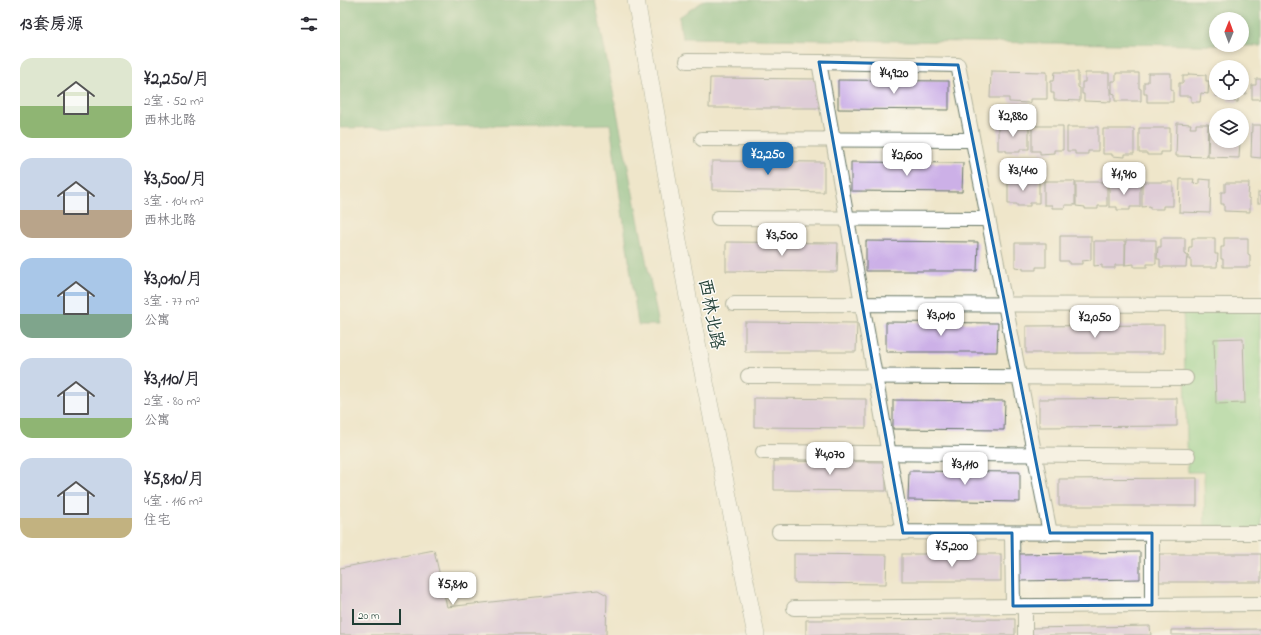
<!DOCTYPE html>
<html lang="zh">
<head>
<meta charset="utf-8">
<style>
  :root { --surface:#fff; --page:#f2f2f3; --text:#2b2b33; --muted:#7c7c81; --accent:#1f6fb2 }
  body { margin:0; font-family:"Indie Flower","LXGW WenKai TC",sans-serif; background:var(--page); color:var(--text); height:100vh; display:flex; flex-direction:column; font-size:15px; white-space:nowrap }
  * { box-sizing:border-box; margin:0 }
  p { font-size:13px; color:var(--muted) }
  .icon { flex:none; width:22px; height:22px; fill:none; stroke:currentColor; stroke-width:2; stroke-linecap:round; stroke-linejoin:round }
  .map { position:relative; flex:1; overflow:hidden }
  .panel { display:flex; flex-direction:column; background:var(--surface); width:340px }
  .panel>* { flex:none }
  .needle { width:26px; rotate:1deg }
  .fabs { position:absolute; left:869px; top:12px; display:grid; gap:8px }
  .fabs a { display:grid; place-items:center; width:40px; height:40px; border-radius:50%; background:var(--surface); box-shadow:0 2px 6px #0003; font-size:20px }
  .scale { position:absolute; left:12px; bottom:10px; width:49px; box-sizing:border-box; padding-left:4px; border:2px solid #1f3d34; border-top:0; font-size:11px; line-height:14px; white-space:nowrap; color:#1f3d34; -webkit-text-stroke:3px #fdfcf7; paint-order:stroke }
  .price { position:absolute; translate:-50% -34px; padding:0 9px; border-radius:8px; background:#fff; color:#222; font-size:13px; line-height:26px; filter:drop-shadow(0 1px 2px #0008) }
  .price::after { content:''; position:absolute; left:50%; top:24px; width:12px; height:9px; margin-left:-6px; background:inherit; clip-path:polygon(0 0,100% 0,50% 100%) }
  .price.current { background:var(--accent); color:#fff }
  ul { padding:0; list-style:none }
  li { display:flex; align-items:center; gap:12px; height:100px; padding:0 20px }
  li span { display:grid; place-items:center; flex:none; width:112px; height:80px; border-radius:12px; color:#555 }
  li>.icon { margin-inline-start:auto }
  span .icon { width:48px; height:48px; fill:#fffc; stroke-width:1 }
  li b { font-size:17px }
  h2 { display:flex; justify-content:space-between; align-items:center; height:48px; padding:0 20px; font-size:17px }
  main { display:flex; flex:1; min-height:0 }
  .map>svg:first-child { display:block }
  .green { fill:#8ad38f; stroke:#548862 }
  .forest { fill:#6fb57a; stroke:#477957; fill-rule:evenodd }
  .building { fill:#ccb0e7 }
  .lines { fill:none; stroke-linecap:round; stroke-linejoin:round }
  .minor-casing { stroke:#687868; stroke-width:16 }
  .tertiary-casing { stroke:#687868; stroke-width:18 }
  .minor { stroke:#fff; stroke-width:14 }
  .tertiary { stroke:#fff; stroke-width:17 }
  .marked { fill:none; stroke:#1f6fb2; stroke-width:3; stroke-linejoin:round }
  .labels { text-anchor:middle; stroke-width:3; stroke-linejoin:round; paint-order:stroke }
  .street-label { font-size:18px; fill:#1f3d34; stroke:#fdfcf7 }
</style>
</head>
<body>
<main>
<section class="panel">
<h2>13套房源<svg class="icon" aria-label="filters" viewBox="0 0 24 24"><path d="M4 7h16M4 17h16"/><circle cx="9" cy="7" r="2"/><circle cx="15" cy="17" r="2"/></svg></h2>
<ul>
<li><span style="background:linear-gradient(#dfe7d0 60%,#8fb573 0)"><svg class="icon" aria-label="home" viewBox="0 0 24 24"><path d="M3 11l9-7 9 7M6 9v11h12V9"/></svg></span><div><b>¥2,250/月</b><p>2室 · 52 m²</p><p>西林北路</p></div></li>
<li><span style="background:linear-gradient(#c9d6e8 65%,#b9a48a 0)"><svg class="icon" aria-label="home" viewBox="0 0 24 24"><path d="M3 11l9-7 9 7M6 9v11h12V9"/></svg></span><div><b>¥3,500/月</b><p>3室 · 104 m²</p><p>西林北路</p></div></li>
<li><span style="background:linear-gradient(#a9c7e8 70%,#7fa58c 0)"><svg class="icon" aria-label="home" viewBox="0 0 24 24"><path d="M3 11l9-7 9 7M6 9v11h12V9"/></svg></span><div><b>¥3,010/月</b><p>3室 · 77 m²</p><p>公寓</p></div></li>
<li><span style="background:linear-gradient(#c9d6e8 75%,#8fb573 0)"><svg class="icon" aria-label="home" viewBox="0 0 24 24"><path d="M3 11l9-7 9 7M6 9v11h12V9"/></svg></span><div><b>¥3,110/月</b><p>2室 · 80 m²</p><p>公寓</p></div></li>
<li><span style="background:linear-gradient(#c9d6e8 75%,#c2b280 0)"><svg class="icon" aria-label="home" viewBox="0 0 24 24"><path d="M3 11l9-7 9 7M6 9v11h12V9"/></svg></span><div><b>¥5,810/月</b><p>4室 · 116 m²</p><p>住宅</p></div></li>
</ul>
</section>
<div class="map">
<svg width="921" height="635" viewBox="0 0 921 635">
  <rect width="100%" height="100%" fill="#fdfcf7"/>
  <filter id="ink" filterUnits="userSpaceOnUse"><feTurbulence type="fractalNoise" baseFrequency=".025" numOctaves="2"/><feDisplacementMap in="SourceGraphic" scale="8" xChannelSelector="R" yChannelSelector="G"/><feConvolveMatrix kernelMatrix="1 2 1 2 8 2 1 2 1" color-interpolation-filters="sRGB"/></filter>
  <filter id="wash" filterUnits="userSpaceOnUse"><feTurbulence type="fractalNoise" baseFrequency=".012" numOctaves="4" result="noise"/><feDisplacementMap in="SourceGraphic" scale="16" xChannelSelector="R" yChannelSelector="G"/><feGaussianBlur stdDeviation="0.9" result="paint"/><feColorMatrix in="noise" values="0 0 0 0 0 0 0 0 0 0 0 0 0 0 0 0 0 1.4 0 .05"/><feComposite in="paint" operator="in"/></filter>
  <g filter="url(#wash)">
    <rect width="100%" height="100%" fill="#efe6ca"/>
    <!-- green -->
    <path class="green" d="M843 305H921V533H865L864 472H848Z"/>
    <!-- forest -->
    <g class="forest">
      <path d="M0 0H255L319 325H298L270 124 0 128Z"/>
      <path d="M365 0H921V46L342 38 339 17ZM876 19H902V45H876Z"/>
    </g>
    <g id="blocks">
      <!-- building -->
      <g class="building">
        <path d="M651 71 707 72V99H690V103L669 102V98H650Z"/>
        <path d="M715 72H738V87L740 88V101L714 100V93H711V81H714Z"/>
        <path d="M745 73H769V88L771 89V102L744 101V94H742V82H745Z"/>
        <path d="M776 73H799V88L801 89V101H775V94L772 93V81H776Z"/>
        <path d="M808 73H831V89L833 90V102H807V94H804V82H808Z"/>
        <path d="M849 74 866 75V81H869L868 94 861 93 860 102H851V96H839V83H843V76H848Z"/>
        <path d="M370 78 481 79V108H369Z"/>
        <path d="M916 79H921V99H912V85H916Z"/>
        <path d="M498 80 609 81V110L498 109Z"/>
        <rect x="902" y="81" width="4" height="13"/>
        <path d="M876 93H898V102L888 101V97L876 96Z"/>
        <path d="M837 123 851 124 850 128H856V124H868L867 157 836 156Z"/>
        <path d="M869 124 876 125V141H900L899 158 868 157Z"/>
        <path d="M658 125H689V149H680V152H666V150H658Z"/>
        <path d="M912 125H921V158L911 157Z"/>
        <path d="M692 126H723V150H714V153L700 154V151H692Z"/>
        <path d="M727 127H758V151H748V154H735V151H727Z"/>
        <path d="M799 128H830V152H821V155H807V153H799Z"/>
        <path d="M763 129H794V154H785V157L772 156V154H763Z"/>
        <path d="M372 161 484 162V192L372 190Z"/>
        <path d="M511 162 623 163 622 192 511 191Z"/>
        <path d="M668 179H699V203H690V206H677V204H668Z"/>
        <path d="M840 179H854L853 183 859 184V179L871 180 870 213 839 212Z"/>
        <path d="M704 181H735V205H725V208H712V205H704Z"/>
        <path d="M736 182H767V206H758V209H745V207L736 206Z"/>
        <path d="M802 182H833V206H823V209H810V206L802 207Z"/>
        <path d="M769 183H800V207H790V210H777V207H769Z"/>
        <path d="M885 183H909L908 198 910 199V212L884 211V204H881V192H885Z"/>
        <rect x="918" y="192" width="3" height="11"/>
        <path d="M720 236H751V260L742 261V264H729V261H720Z"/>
        <path d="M821 238H845V254L847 255 846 267H820V259H817L818 247H821Z"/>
        <path d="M852 238H875V254H878L877 267H851V259H848L849 247H852Z"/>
        <path d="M884 238H908V254L910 255V267H883V259H881V247H884Z"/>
        <path d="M786 240H816V264H807V267H794V264L785 265Z"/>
        <path d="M526 241 638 242 637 271H526Z"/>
        <path d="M754 241H785V265H775V268H762V265L754 266Z"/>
        <path d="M386 242 498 243 497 272 386 271Z"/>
        <path d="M675 243H706V267H696V270H683V268L675 267Z"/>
        <path d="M405 322 517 323 516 352H405Z"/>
        <path d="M546 322 658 323 657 352H546Z"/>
        <path d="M824 325V353H686V326Z"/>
        <path d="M903 338 905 403 876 404 874 339Z"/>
        <path d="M414 398 526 399V428L414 427Z"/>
        <path d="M837 398V426L699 427V399Z"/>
        <path d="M553 400 665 401 664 430 553 429Z"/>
        <path d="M434 461 546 462V491L434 490Z"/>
        <path d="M569 471 680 472V502L568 500Z"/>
        <path d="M857 478V506H719V479Z"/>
        <path d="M94 550 107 607 258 590 267 595 266 635H0V568Z"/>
        <path d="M800 552V579L678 581V554Z"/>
        <path d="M454 554 547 555 546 584 454 583Z"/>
        <rect x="562" y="554" width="99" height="27"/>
        <rect x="818" y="554" width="103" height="28"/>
        <path d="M675 619V635H466V620Z"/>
        <path d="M810 626 811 635H688V628Z"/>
        <path d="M921 629V635H831V630Z"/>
      </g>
    </g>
  </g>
  <g filter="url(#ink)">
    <use href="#blocks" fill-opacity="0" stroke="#687868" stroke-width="1"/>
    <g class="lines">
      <!-- minor casing -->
      <g class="minor-casing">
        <g id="minor">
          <path d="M347 61 479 62 618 65 710 533"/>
          <path d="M479 62 563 533"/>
          <path d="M362 139 632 140"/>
          <path d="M378 218 648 219"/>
          <path d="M394 304 921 305"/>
          <path d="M408 376 846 378"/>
          <path d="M423 452 848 456"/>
          <path d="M439 532 921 533"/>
          <path d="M672 533 673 606"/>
          <path d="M812 533V605"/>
          <path d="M685 606V635"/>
          <path d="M454 608 921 604"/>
        </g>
      </g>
      <!-- tertiary casing -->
      <g class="tertiary-casing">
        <path id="tertiary" d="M296 0 349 303 416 635"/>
      </g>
      <!-- minor -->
      <use href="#minor" class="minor"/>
      <!-- tertiary -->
      <use href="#tertiary" class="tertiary"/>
    </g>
  </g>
  <!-- marked area -->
  <path d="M0 0H921V635H0ZM479 62 618 65 710 533H812V605L673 606 672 533H563Z" fill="#efe6ca" fill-opacity=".55" fill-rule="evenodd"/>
  <path class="marked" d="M479 62 618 65 710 533H812V605L673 606 672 533H563Z"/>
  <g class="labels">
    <!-- street labels -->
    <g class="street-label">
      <text transform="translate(372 314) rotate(79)" y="6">西林北路</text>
    </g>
  </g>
</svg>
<div class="fabs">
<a><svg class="needle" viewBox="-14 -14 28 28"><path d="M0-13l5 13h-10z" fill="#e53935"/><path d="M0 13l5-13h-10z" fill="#7c7c81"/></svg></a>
<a><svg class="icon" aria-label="locate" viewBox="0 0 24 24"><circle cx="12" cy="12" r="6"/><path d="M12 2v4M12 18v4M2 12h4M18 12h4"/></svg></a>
<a><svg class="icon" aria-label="layers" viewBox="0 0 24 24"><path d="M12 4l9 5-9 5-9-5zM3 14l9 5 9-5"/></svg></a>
</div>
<div class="scale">20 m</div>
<b class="price" style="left:554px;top:95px">¥4,920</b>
<b class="price" style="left:673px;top:138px">¥2,880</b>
<b class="price current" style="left:428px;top:176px">¥2,250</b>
<b class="price" style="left:567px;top:177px">¥2,600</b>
<b class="price" style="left:683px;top:192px">¥3,440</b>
<b class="price" style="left:784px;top:196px">¥1,910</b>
<b class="price" style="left:442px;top:257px">¥3,500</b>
<b class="price" style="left:601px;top:337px">¥3,010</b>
<b class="price" style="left:755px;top:339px">¥2,050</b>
<b class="price" style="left:490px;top:476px">¥4,070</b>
<b class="price" style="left:625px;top:486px">¥3,110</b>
<b class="price" style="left:612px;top:568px">¥5,200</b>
<b class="price" style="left:113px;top:606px">¥5,810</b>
</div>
</main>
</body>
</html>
